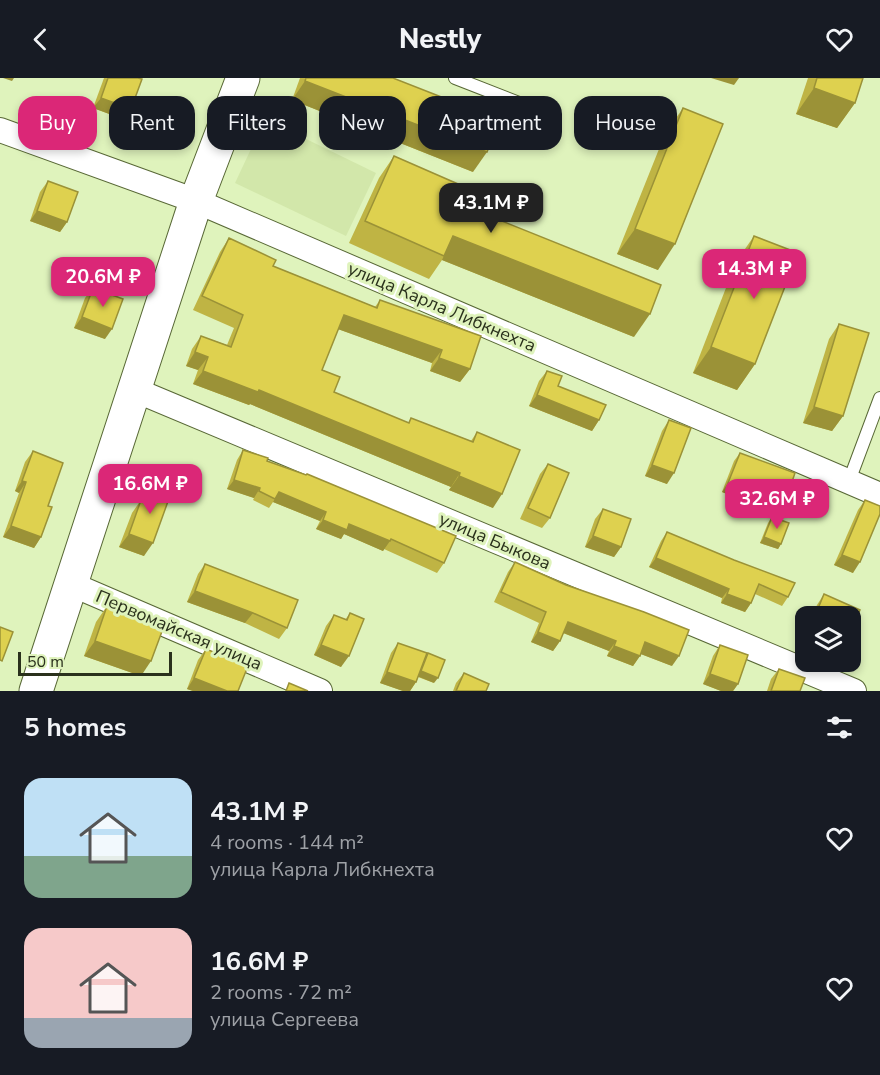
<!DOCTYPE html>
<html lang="en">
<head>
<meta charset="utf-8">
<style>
  :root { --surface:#171b24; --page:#20242c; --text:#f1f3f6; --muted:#9ea1a6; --accent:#db2777 }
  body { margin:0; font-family:"Nunito Sans",sans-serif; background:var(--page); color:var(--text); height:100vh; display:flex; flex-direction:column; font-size:22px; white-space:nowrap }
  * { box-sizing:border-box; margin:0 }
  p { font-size:20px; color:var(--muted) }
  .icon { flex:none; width:33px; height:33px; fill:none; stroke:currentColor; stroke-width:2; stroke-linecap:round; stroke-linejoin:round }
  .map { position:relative; height:613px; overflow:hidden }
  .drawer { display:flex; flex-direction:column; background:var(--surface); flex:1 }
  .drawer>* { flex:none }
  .hud { position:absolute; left:18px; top:18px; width:844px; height:54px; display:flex; gap:12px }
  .fabs { position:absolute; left:795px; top:528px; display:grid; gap:12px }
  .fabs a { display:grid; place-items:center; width:66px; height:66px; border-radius:12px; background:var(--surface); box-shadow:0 3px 9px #0003; font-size:30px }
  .scale { position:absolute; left:18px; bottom:15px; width:154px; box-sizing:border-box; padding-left:6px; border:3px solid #2a311c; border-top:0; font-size:16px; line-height:21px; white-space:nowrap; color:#2a311c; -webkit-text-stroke:4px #dff3bc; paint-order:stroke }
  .price { position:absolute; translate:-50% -51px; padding:0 14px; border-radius:12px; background:var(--accent); color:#fff; font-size:20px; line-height:39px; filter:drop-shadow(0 2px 3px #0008) }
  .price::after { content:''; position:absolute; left:50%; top:36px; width:18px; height:14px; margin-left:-9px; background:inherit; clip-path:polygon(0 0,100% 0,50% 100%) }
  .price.current { background:#222; color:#fff }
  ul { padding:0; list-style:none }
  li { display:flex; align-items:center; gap:18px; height:150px; padding:0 24px }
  li span { display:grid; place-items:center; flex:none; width:168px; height:120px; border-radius:18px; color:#555 }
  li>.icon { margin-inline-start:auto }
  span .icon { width:72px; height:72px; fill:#fffc; stroke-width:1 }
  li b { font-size:26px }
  h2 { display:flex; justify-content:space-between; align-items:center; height:72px; padding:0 24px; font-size:26px }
  .tag { padding:0 21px; border-radius:18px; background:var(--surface); box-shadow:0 3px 9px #0003; font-size:21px; line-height:54px }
  .tag.current { background:var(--accent); color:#fff }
  header { display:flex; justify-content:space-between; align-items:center; height:78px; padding:0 24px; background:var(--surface); font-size:27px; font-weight:800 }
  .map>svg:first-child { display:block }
  .built { fill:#d2e7aa }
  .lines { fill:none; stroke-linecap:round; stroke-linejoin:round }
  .lane-casing { stroke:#586836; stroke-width:14 }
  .street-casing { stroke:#586836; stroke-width:26 }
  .secondary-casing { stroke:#586836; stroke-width:35 }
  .lane { stroke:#fff; stroke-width:12 }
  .street { stroke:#fff; stroke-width:24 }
  .secondary { stroke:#fff; stroke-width:33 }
  .wall { fill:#bfb444 }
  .shaded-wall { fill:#9b9237 }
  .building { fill:#ded14f; stroke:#9b9237; stroke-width:1.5 }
  .labels { text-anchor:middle; stroke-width:6; stroke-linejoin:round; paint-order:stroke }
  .street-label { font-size:18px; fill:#2a311c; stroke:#dff3bc }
</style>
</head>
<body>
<header><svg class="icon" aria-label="back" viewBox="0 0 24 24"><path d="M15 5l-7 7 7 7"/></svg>Nestly<svg class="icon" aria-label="heart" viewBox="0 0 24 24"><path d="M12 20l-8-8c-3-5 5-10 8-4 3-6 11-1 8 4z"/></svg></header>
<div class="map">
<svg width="880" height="613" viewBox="0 0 880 613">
  <rect width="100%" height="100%" fill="#dff3bc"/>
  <!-- built -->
  <path class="built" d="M265 41 376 95 346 158 235 105Z"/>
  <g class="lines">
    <!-- lane casing -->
    <g class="lane-casing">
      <g id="lane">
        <path d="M455 0 532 30"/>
        <path d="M849 403 880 320"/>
      </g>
    </g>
    <!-- street casing -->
    <g class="street-casing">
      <g id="street">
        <path d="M0 52 196 123 880 417"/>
        <path d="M135 312 854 613"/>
        <path d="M71 506 320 613"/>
      </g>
    </g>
    <!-- secondary casing -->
    <g class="secondary-casing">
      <path id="secondary" d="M36 613 196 123 243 0"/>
    </g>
    <!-- lane -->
    <use href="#lane" class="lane"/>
    <!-- street -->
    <use href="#street" class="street"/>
    <!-- secondary -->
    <use href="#secondary" class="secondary"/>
  </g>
  <!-- wall -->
  <g class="wall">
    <path d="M104 0H138L123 41 93 30Z"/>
    <path d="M300 0H393L473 94 292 22Z"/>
    <path d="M808 0H863L855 25 837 50 796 36Z"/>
    <path d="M683 30 658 192 617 176 665 56Z"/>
    <path d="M394 78 467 129 634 259 442 182 429 201 349 165 379 100Z"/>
    <path d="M48 103 67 144 60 154 30 143 40 114Z"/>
    <path d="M754 158 755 286 737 312 693 295 736 184Z"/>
    <path d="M229 160 273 188 375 229 380 222 470 291 460 304 430 293 432 285 338 251 322 292 334 314 408 345 411 340 471 363 477 354 493 430 449 412 451 409 250 326 249 327 193 306 198 292 186 288 192 271 201 258 227 267 234 250 193 232 220 174Z"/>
    <path d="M93 210 105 261 74 250 85 220Z"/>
    <path d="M839 246 843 338 832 353 803 345 829 261Z"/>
    <path d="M547 293 558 308 599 342 592 353 529 328 539 303Z"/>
    <path d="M669 342 667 406 645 398 662 353Z"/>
    <path d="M243 372 267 383 444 485 437 495 384 471 383 473 344 456 341 461 316 451 320 443 273 424 269 430 253 422 254 420 227 411 237 382Z"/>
    <path d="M33 373 48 428 41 459 34 470 3 459 19 415 15 413 25 384Z"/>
    <path d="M740 375 777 436 722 414 734 383Z"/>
    <path d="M548 386 550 440 542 450 520 441 540 396Z"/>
    <path d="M155 408 144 478 119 469 132 435 141 422 145 423Z"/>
    <path d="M865 422 853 495 834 487 858 432Z"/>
    <path d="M603 431 621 469 614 479 585 469 595 441Z"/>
    <path d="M772 439 781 466 778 471 760 465 768 445Z"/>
    <path d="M667 454 788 519 782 528 755 516 751 525 745 534 721 525 722 520 649 489 661 463Z"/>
    <path d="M515 484 672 588 641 576 633 588 607 578 609 573 563 555 560 563 553 573 531 564 539 545 494 524 508 494Z"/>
    <path d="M205 486 287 550 279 561 245 545 187 524 198 496Z"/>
    <path d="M824 516 850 538H812L817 527Z"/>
    <path d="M107 528 141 598 84 578 96 544Z"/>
    <path d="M350 535 341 589 314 577 326 548 334 537 345 542Z"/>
    <path d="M398 565 434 605 418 599 416 604 410 613H403L380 605 391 575Z"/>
    <path d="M720 567 738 606 733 613H721L703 606 713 578Z"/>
    <path d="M206 571 238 613H193L187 611 198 582Z"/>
    <path d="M779 591 800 613H767L771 601Z"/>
    <path d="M464 595 486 613H453L456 605Z"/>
  </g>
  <!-- shaded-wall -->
  <g class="shaded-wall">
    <path d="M3 0H14L12 3Z"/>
    <path d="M711 0H739L734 7Z"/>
    <path d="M305 3 487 74 473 94 292 22Z"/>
    <path d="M814 10 855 25 837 50 796 36Z"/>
    <path d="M101 20 131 31 123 41 93 30Z"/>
    <path d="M37 133 67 144 60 154 30 143Z"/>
    <path d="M635 151 675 166 658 192 617 176Z"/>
    <path d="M453 158 650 236 634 259 442 182Z"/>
    <path d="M344 237 442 272 432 285 335 250Z"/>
    <path d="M82 239 112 251 105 261 74 250Z"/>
    <path d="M711 269 755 286 737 312 693 295Z"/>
    <path d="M195 274 208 279 198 292 186 288Z"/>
    <path d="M439 280 470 291 460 304 430 293Z"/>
    <path d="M203 293 259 312 460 395 451 409 250 326 249 327 193 306Z"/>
    <path d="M537 317 599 342 592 353 529 328Z"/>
    <path d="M814 329 843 338 832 353 803 345Z"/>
    <path d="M652 387 674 395 667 406 645 398Z"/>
    <path d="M459 398 502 416 493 430 449 412Z"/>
    <path d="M234 402 260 410 254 420 227 411Z"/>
    <path d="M22 403 26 404 19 415 15 413Z"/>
    <path d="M728 405 784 427 777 436 722 414Z"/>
    <path d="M279 414 326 434 320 443 273 424Z"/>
    <path d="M323 442 349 446 390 463 383 473 344 456 341 461 316 451Z"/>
    <path d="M11 448 41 459 34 470 3 459Z"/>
    <path d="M129 456 153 465 144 478 119 469Z"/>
    <path d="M593 458 621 469 614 479 585 469Z"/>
    <path d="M764 459 781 466 778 471 760 465Z"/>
    <path d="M842 477 860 484 853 495 834 487Z"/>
    <path d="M656 480 729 511 722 520 649 489Z"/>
    <path d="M195 513 253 535 245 545 187 524Z"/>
    <path d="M727 516 751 525 745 534 721 525Z"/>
    <path d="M568 544 616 563 609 573 561 554Z"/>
    <path d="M538 554 560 563 553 573 531 564Z"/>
    <path d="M95 563 151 583 141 598 84 578Z"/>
    <path d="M645 564 679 578 672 588 638 575Z"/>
    <path d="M321 567 349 578 341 589 314 577Z"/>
    <path d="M614 568 640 578 633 588 607 578Z"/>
    <path d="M421 593 438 600 434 605 417 598Z"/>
    <path d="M387 594 416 604 410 613H403L380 605Z"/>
    <path d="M710 596 738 606 733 613H721L703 606Z"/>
    <path d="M194 600 227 613H193L187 611Z"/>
  </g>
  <!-- building -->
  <g class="building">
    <path d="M108 0H138L142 1 131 31 101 20Z"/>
    <path d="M306 0H393L500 42 487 74 305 3Z"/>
    <path d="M817 0H863L855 25 814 10Z"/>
    <path d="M683 30 723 46 675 166 635 151Z"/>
    <path d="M394 78 474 113 467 129 661 207 650 236 453 158 444 178 365 143Z"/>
    <path d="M48 103 78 114 67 144 37 133Z"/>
    <path d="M754 158 798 175 755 286 711 269Z"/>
    <path d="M229 160 276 182 273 188 377 230 380 222 481 258 470 291 439 280 442 272 344 237 322 292 340 299 334 314 409 345 411 340 473 364 477 354 520 372 502 416 459 398 460 395 259 312 258 314 203 293 208 279 195 274 201 258 231 269 243 237 202 218Z"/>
    <path d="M93 210 123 221 112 251 82 239Z"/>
    <path d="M839 246 869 255 843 338 814 329Z"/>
    <path d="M547 293 562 298 558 308 606 327 599 342 537 317Z"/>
    <path d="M669 342 691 350 674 395 652 387Z"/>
    <path d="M243 372 268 380 267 383 306 397 307 396 456 458 444 485 391 461 390 463 349 446 347 452 323 442 326 434 279 414 275 421 259 413 260 410 234 402Z"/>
    <path d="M33 373 63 385 48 428 52 429 41 459 11 448 26 404 22 403Z"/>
    <path d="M740 375 795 395 784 427 728 405Z"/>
    <path d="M548 386 569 395 550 440 528 430Z"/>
    <path d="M155 408 171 415 153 465 129 456 141 422 148 424Z"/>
    <path d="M865 422 880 428V436L860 484 842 477Z"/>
    <path d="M603 431 631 441 621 469 593 458Z"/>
    <path d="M772 439 789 445 781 466 764 459Z"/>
    <path d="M667 454 734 482 795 505 788 519 759 506 751 525 727 516 729 511 656 480Z"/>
    <path d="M515 484 566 507 644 534 689 552 679 578 645 564 640 578 614 568 616 563 568 544 560 563 538 554 546 534 501 514Z"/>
    <path d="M205 486 298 522 287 550 253 535 195 513Z"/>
    <path d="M824 516 860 532 850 555V538H815Z"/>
    <path d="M107 528 164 548 151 583 95 563Z"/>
    <path d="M350 535 364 541 349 578 321 567 334 537 347 542Z"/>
    <path d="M0 549 13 554 2 583 0 582Z"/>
    <path d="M398 565 427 575 416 604 387 594Z"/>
    <path d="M720 567 748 577 738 606 710 596Z"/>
    <path d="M206 571 248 588 238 613H227L194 600Z"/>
    <path d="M428 575 445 582 438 600 421 593Z"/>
    <path d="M779 591 805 600 800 613H771Z"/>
    <path d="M464 595 489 606 486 613H456Z"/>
    <path d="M289 605 308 613H286Z"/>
  </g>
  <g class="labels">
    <!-- street labels -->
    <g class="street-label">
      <text transform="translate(442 229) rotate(23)" y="6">улица Карла Либкнехта</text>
      <text transform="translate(495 463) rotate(23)" y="6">улица Быкова</text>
      <text transform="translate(179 552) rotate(23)" y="6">Первомайская улица</text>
    </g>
  </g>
</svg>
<div class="fabs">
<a><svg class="icon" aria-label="layers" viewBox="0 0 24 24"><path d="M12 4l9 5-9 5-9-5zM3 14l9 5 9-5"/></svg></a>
</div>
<div class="scale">50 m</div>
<b class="price current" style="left:491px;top:156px">43.1M ₽</b>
<b class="price" style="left:754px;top:222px">14.3M ₽</b>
<b class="price" style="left:103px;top:230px">20.6M ₽</b>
<b class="price" style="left:150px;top:437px">16.6M ₽</b>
<b class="price" style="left:777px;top:452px">32.6M ₽</b>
<div class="hud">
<a class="tag current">Buy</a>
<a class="tag">Rent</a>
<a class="tag">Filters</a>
<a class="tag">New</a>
<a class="tag">Apartment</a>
<a class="tag">House</a>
</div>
</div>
<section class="drawer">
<h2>5 homes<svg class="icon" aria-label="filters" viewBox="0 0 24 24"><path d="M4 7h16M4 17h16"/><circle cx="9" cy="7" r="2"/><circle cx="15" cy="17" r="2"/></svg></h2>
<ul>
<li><span style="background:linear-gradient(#bfe0f5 65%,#7fa58c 0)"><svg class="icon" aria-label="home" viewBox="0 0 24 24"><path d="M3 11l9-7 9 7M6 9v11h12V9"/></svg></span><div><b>43.1M ₽</b><p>4 rooms · 144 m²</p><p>улица Карла Либкнехта</p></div><svg class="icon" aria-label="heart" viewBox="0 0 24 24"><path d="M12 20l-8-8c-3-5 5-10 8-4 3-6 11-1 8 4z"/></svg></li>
<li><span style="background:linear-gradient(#f6c9c9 75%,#9aa5b1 0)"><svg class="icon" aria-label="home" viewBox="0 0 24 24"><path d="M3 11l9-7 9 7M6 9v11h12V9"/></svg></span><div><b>16.6M ₽</b><p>2 rooms · 72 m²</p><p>улица Сергеева</p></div><svg class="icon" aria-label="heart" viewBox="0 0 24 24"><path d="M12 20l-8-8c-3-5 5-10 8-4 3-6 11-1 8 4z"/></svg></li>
</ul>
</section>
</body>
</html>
